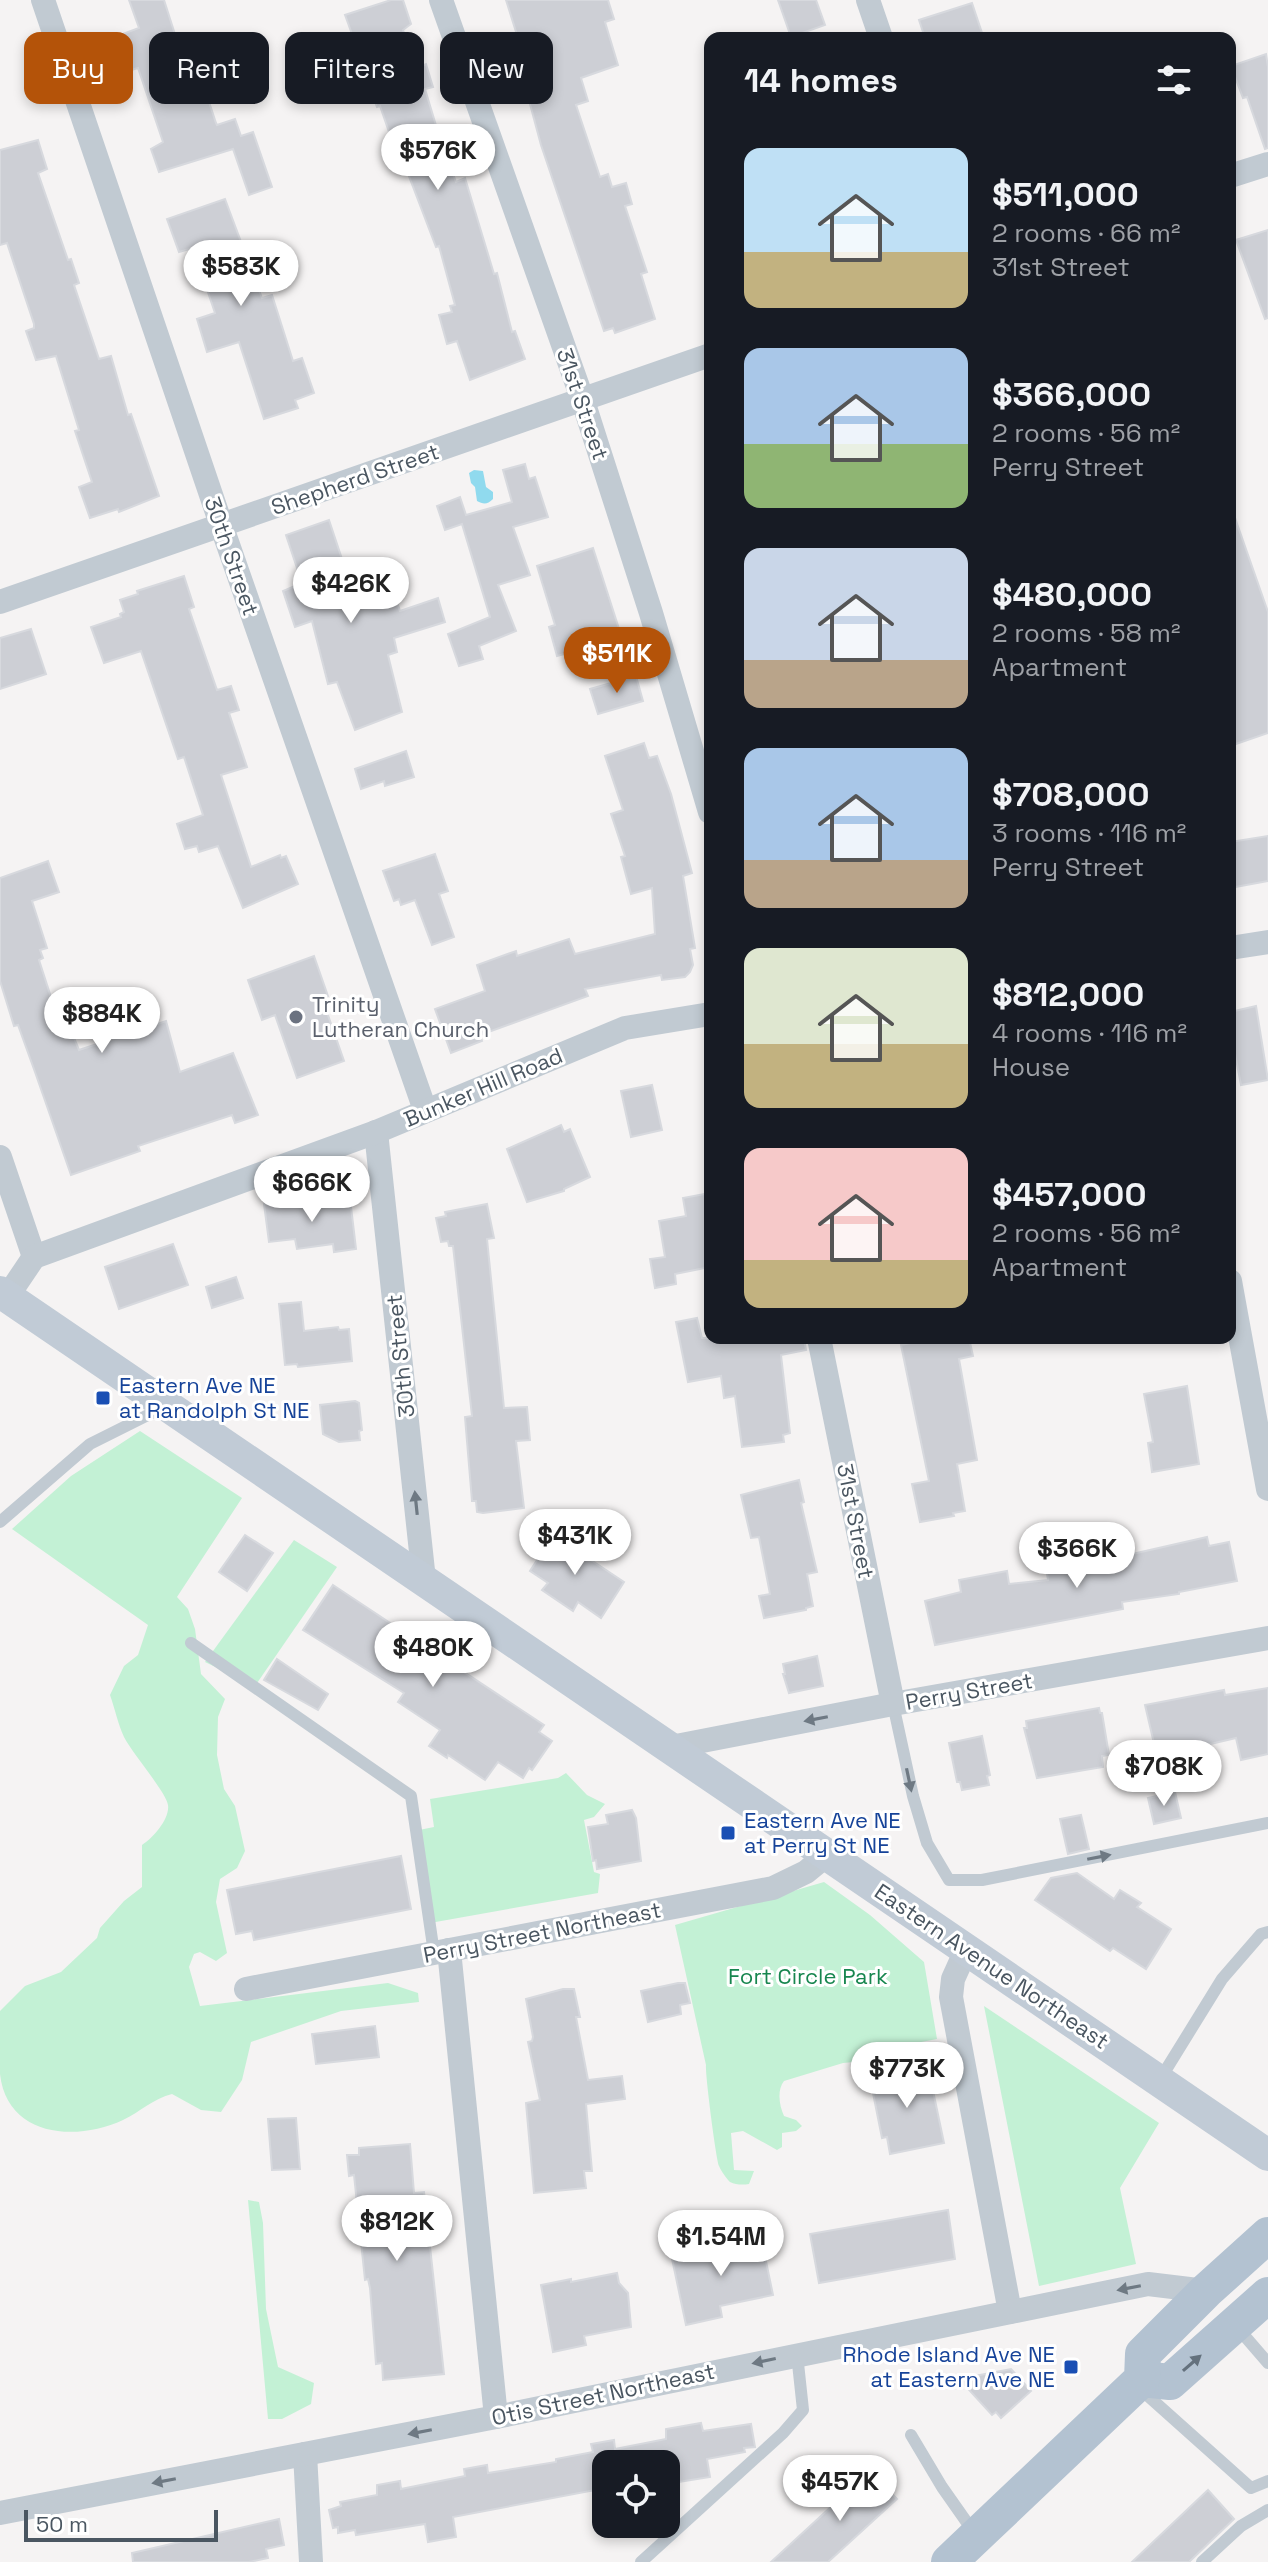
<!DOCTYPE html>
<html lang="en">
<head>
<meta charset="utf-8">
<style>
  :root { --surface:#171b24; --page:#242831; --text:#f1f3f6; --muted:#9ea1a6; --accent:#b45309 }
  body { margin:0; font-family:"Space Grotesk",sans-serif; background:var(--page); color:var(--text); height:100vh; display:flex; flex-direction:column; font-size:30px; white-space:nowrap }
  * { box-sizing:border-box; margin:0 }
  p { font-size:26px; color:var(--muted) }
  .icon { flex:none; width:44px; height:44px; fill:none; stroke:currentColor; stroke-width:2; stroke-linecap:round; stroke-linejoin:round }
  .map { position:relative; flex:1; overflow:hidden }
  .side { position:absolute; left:704px; top:32px; width:532px; height:1312px; display:flex; flex-direction:column; background:var(--surface); border-radius:16px; box-shadow:0 4px 12px #0003 }
  .side>* { flex:none }
  .hud { position:absolute; left:24px; top:32px; width:560px; height:72px; display:flex; gap:16px }
  .controls { position:absolute; left:592px; top:2450px; display:grid; gap:16px }
  .controls a { display:grid; place-items:center; width:88px; height:88px; border-radius:16px; background:var(--surface); box-shadow:0 4px 12px #0003; font-size:40px }
  .scale { position:absolute; left:24px; bottom:20px; width:194px; box-sizing:border-box; padding-left:8px; border:4px solid #4a5661; border-top:0; font-size:22px; line-height:28px; white-space:nowrap; color:#4a5661; -webkit-text-stroke:6px #fff; paint-order:stroke }
  .price { position:absolute; translate:-50% -68px; padding:0 18px; border-radius:28px; background:#fff; color:#222; font-size:26px; line-height:52px; filter:drop-shadow(0 2px 4px #0008) }
  .price::after { content:''; position:absolute; left:50%; top:48px; width:24px; height:18px; margin-left:-12px; background:inherit; clip-path:polygon(0 0,100% 0,50% 100%) }
  .price.current { background:var(--accent); color:#fff }
  ul { padding:0; list-style:none }
  li { display:flex; align-items:center; gap:24px; height:200px; padding:0 40px }
  li span { display:grid; place-items:center; flex:none; width:224px; height:160px; border-radius:16px; color:#555 }
  li>.icon { margin-inline-start:auto }
  span .icon { width:96px; height:96px; fill:#fffc; stroke-width:1 }
  li b { font-size:34px }
  h2 { display:flex; justify-content:space-between; align-items:center; height:96px; padding:0 40px; font-size:34px }
  .tag { padding:0 28px; border-radius:16px; background:var(--surface); box-shadow:0 4px 12px #0003; font-size:28px; line-height:72px }
  .tag.current { background:var(--accent); color:#fff }
  .map>svg:first-child { display:block }
  .green { fill:#c3f1d5 }
  .water { fill:#90daee }
  .building { fill:#cdcfd5; stroke:#d7d9de; stroke-width:2 }
  .lines { fill:none; stroke-linecap:round; stroke-linejoin:round }
  .service { stroke:#c1cad2; stroke-width:12 }
  .minor { stroke:#c1cad2; stroke-width:24 }
  .secondary { stroke:#c1cbd6; stroke-width:32 }
  .primary { stroke:#b3c2d1; stroke-width:36 }
  .oneway { fill:#6e7983 }
  .oneway2 { fill:#64717d }
  .worship-dot { fill:#6b7280; stroke:#fff; stroke-width:3 }
  .transit-dot { fill:#1a4fb4; stroke:#fff; stroke-width:3 }
  .labels { text-anchor:middle; stroke-width:6; stroke-linejoin:round; paint-order:stroke }
  .street-label { font-size:22px; fill:#4a5661; stroke:#fff }
  .worship-label { font-size:22px; fill:#5b616d; stroke:#fff; text-anchor:start }
  .transit-label { font-size:22px; fill:#164399; stroke:#fff; text-anchor:start }
  .park-label { font-size:22px; fill:#17864f; stroke:#fff }
</style>
</head>
<body>
<div class="map">
<svg width="1268" height="2562" viewBox="0 0 1268 2562">
  <rect width="100%" height="100%" fill="#f5f3f3"/>
  <!-- green -->
  <g class="green">
    <path d="M140 1431 242 1498 177 1597 188 1609 195 1629 201 1674 225 1699 218 1717 217 1755 224 1789 235 1806 245 1851 237 1868 220 1879 216 1902 227 1953 216 1961 200 1952 194 1954 189 1967 200 2006 388 1983 418 1993 419 2002 341 2011 251 2042 242 2080 221 2112 201 2110 172 2094C154 2098 140 2112 123 2120 76 2142 7 2137 0 2074 0 2054 0 2032 0 2011L25 1986 61 1972 97 1938 100 1928 124 1901 142 1887V1845C153 1838 170 1819 168 1805 166 1792 132 1753 124 1737 118 1724 115 1709 110 1695L124 1666 138 1655 148 1625 12 1529 71 1476Z"/>
    <path d="M294 1540 337 1567 255 1686 205 1662Z"/>
    <path d="M566 1773 587 1795 605 1804 594 1817 584 1820 594 1872 600 1874 598 1893 430 1923 419 1830 434 1827 430 1799 558 1778Z"/>
    <path d="M824 1882 870 1915 924 1962 937 2039 879 2050 865 2061 843 2063 784 2081C777 2090 779 2105 784 2116L796 2120 802 2126 796 2131 782 2133V2147L777 2150 743 2131 731 2133 734 2170 754 2171 749 2184C743 2185 736 2185 730 2182 727 2179 721 2171 719 2166 716 2158 705 2074 706 2065L675 1925Z"/>
    <path d="M984 2006 1159 2123 1120 2188 1136 2264 1039 2286Z"/>
    <path d="M248 2200 259 2202 263 2223 266 2309 278 2367 314 2383 311 2404 282 2419H268Z"/>
  </g>
  <!-- water -->
  <path class="water" d="M474 470 483 471 486 487 493 492V499C487 505 483 504 477 501L475 487 471 483 469 473Z"/>
  <!-- building -->
  <g class="building">
    <path d="M129 0H164L188 75 199 72 216 123 217 125 235 119 241 136 253 132 272 187 249 195 233 149 159 172 151 149 163 142 138 68 128 71 117 36 139 28Z"/>
    <path d="M391 0H403L411 24 403 30 417 68 426 64 433 87 425 89 441 142 456 182 465 178 494 274 497 273 512 332 515 331 525 359 470 380 457 341 447 344 439 315 452 312 450 306 455 305 439 246 436 247 402 158 397 155 380 106 377 107 369 86 377 83 363 43 356 45 345 15Z"/>
    <path d="M506 0H608L614 19 605 22 618 65 581 78 588 101 576 105 600 177 608 174 612 187 626 183 632 204 625 206 647 272 641 274 655 319 615 333 613 328 604 331 541 145 527 93 534 91 533 86Z"/>
    <path d="M778 0H816L825 25 791 37Z"/>
    <path d="M972 3 982 33 968 38H925L919 20Z"/>
    <path d="M1266 54 1268 67V148L1265 149 1247 97 1243 98 1231 66Z"/>
    <path d="M38 140 47 169 38 173 68 260 71 259 79 283 74 285 99 359 111 356 128 415 131 414 159 496 119 512 118 509 90 518 79 487 92 482 75 431 79 430 56 356 36 360 26 331 34 328V324L7 243 0 245V150Z"/>
    <path d="M225 199 262 298 272 295 293 361 302 358 314 393 295 400 298 408 264 419 239 342 207 352 197 319 215 313 193 248 179 252 167 219Z"/>
    <path d="M1268 230V318L1265 319 1236 240Z"/>
    <path d="M525 464 529 479 535 477 548 517 513 527 530 575 498 585 516 631 479 646 483 659 459 666 448 634 490 617 462 524 445 530 437 506 460 497 466 515 512 502 503 470Z"/>
    <path d="M1233 512 1268 612V733L1230 746V513Z"/>
    <path d="M329 520 346 571 350 569 362 603 394 593 400 611 438 598 445 622 394 638 397 652 388 655 402 712 355 730 337 682 328 684 312 621 295 627 283 591 302 583 286 535Z"/>
    <path d="M593 548 622 638 557 656 549 627 555 625 537 566Z"/>
    <path d="M184 576 194 607 189 609 217 690 231 686 239 710 229 713 247 767 221 775 251 867 280 855 281 858 286 856 298 884 243 908 218 846 199 852 197 846 185 849 177 824 203 815 184 757 178 759 141 651 104 663 91 627 121 617 120 614 124 612 120 600 138 594 137 591Z"/>
    <path d="M31 629 46 674 0 689V638Z"/>
    <path d="M636 676 643 701 598 714 590 689Z"/>
    <path d="M644 743 649 758 657 756 671 794 692 873 683 876 695 948 690 949 693 965 690 972 685 977 662 980 661 975 585 989 588 996 480 1035 482 1041 451 1053 435 1009 485 991 477 965 516 951 517 956 569 939 575 954 655 934 652 888 631 894 621 857 625 856 611 814 623 810 605 756Z"/>
    <path d="M406 751 414 777 385 786 384 781 361 789 355 769Z"/>
    <path d="M1268 836V881L1230 888V842Z"/>
    <path d="M435 854 448 891 439 894 454 937 432 945 415 900 401 905 399 899 394 901 383 871Z"/>
    <path d="M48 861 59 892 32 901 47 948 40 950 43 958 39 960 61 1028 64 1030 70 1028 79 1050 166 1021 180 1072 233 1053 258 1115 235 1123 232 1115 138 1146 140 1151 71 1175 35 1072 18 1025 14 1026 0 981V878Z"/>
    <path d="M314 956 328 996 322 998 344 1061 297 1078 275 1015 262 1020 248 980Z"/>
    <path d="M1256 1006 1268 1080 1241 1085 1230 1028V1012Z"/>
    <path d="M652 1085 662 1130 631 1137 621 1091Z"/>
    <path d="M561 1125 564 1132 570 1129 590 1177 564 1189V1191L527 1202 507 1149Z"/>
    <path d="M710 1193V1267L675 1274 676 1284 655 1288 650 1259 665 1257 659 1221 686 1216 683 1198Z"/>
    <path d="M350 1198 356 1249 334 1252 333 1244 297 1249 295 1239 269 1242 264 1204 298 1200 299 1204Z"/>
    <path d="M487 1204 494 1238 487 1239 504 1408 527 1407 530 1440 516 1441 524 1508 483 1513 477 1512 476 1501H472L465 1417 472 1416 453 1246H449L448 1241 441 1242 436 1218 446 1216 445 1212Z"/>
    <path d="M173 1244 188 1285 119 1309 105 1267Z"/>
    <path d="M236 1277 243 1298 212 1308 206 1287Z"/>
    <path d="M301 1302 304 1331 338 1327 339 1330 349 1329 352 1361 298 1367 297 1364 285 1365 279 1304Z"/>
    <path d="M697 1318 702 1338H804L806 1350 781 1355 790 1433 783 1435 784 1442 742 1447 735 1396 724 1398 721 1376 688 1382 676 1322Z"/>
    <path d="M935 1338H969L973 1356 959 1359 977 1460 957 1464 965 1511 953 1513 954 1516 920 1522 912 1484 929 1481 901 1345Z"/>
    <path d="M1187 1386 1199 1464 1152 1472 1148 1443 1153 1442 1144 1394Z"/>
    <path d="M355 1401 359 1403 362 1430 359 1431 360 1440 339 1442 323 1434 320 1405Z"/>
    <path d="M799 1480 804 1502 801 1503 817 1572 807 1574 813 1606 806 1608V1610L764 1618 759 1596 770 1594 759 1537 751 1538 741 1495Z"/>
    <path d="M557 1529 574 1540 570 1546 624 1582 601 1618 578 1602 573 1611 542 1590 548 1583 530 1571Z"/>
    <path d="M245 1535 273 1553 247 1591 219 1572Z"/>
    <path d="M1207 1537 1209 1546 1229 1542 1237 1581 1179 1592V1594L1122 1602 1123 1609 935 1645 925 1601 961 1592 959 1580 1007 1571 1009 1584 1048 1580 1046 1566 1118 1553 1119 1557Z"/>
    <path d="M333 1585 544 1725 539 1732 552 1741 532 1770 529 1768 523 1778 498 1762 485 1780 448 1755 447 1758 429 1746 440 1730 398 1702 404 1693 303 1630Z"/>
    <path d="M817 1656 823 1686 789 1693 783 1674H785L783 1664Z"/>
    <path d="M277 1659 328 1694 318 1710 264 1680Z"/>
    <path d="M1268 1688V1754L1241 1760 1236 1738 1181 1751V1748L1160 1754 1156 1752 1145 1705 1224 1690 1225 1695Z"/>
    <path d="M1099 1708 1100 1713H1102L1109 1755 1102 1756 1103 1767 1037 1778 1024 1728H1027L1026 1721Z"/>
    <path d="M982 1736 990 1775 987 1776 989 1785 962 1790 960 1782H957L949 1743Z"/>
    <path d="M1175 1792 1181 1818 1154 1824 1148 1798Z"/>
    <path d="M632 1810 636 1818 641 1861 597 1869 596 1860 593 1861 588 1827 608 1824 606 1815Z"/>
    <path d="M1081 1815 1089 1849 1068 1854 1060 1819Z"/>
    <path d="M401 1856 411 1909 254 1940 252 1931 236 1934 227 1890Z"/>
    <path d="M1077 1873 1114 1899 1120 1890 1141 1903 1137 1907 1171 1929 1146 1969 1113 1948 1110 1951 1035 1900 1051 1878Z"/>
    <path d="M678 1983H685L690 2003 680 2005 681 2014 648 2022 641 1991Z"/>
    <path d="M563 1989H574L580 2017H576L588 2080 622 2076 625 2099 586 2104 592 2171H584L586 2188 534 2193 526 2103 540 2100 528 2042 532 2041 533 2037 526 1999Z"/>
    <path d="M375 2026 379 2057 316 2064 312 2034Z"/>
    <path d="M928 2067 944 2143 890 2154 887 2137 882 2138 870 2078Z"/>
    <path d="M296 2118 300 2169 272 2170 268 2119Z"/>
    <path d="M410 2144 414 2193 424 2192 444 2374 383 2380 382 2363 376 2364 370 2288 368 2279 365 2280 354 2175 349 2176 347 2155H359V2148Z"/>
    <path d="M948 2210 955 2259 819 2283 810 2234Z"/>
    <path d="M760 2232 773 2295 720 2306 722 2317 686 2325 671 2254 694 2249V2254L740 2245 738 2236Z"/>
    <path d="M617 2273 619 2283 628 2293 631 2327 584 2336 586 2345 553 2352 541 2285 571 2279V2282Z"/>
    <path d="M1011 2369 1031 2391 1001 2418 996 2412 992 2415 959 2379Z"/>
    <path d="M701 2423 703 2431 751 2424 755 2447 744 2448 745 2452 707 2459 710 2477 666 2484V2464H606V2488L453 2517 456 2537 428 2542 425 2524 356 2535 355 2530 338 2533V2527L333 2528 329 2510 341 2506 340 2502 377 2495V2485L400 2481 401 2489 465 2476 464 2469 487 2465 488 2473 556 2462V2459L593 2452 591 2444 614 2440 615 2449 666 2439V2429Z"/>
    <path d="M870 2471 897 2499 828 2562H771Z"/>
    <path d="M1208 2490 1234 2519 1189 2562H1132Z"/>
    <path d="M279 2519 284 2545 266 2549 268 2558 249 2562H133L132 2553Z"/>
  </g>
  <g class="lines">
    <!-- service -->
    <g class="service">
      <path d="M0 1522 90 1444 164 1407"/>
      <path d="M191 1643 411 1796 434 1953"/>
      <path d="M893 1704 913 1796 927 1843 949 1880H982L1268 1823"/>
      <path d="M1159 2081 1222 1979 1261 1934 1268 1932"/>
      <path d="M1236 2326 1268 2363"/>
      <path d="M1138 2387 1251 2488 1268 2481"/>
      <path d="M911 2435 942 2487 975 2534"/>
      <path d="M641 2562 783 2433 803 2410 797 2354"/>
      <path d="M1202 2562 1241 2526 1268 2510"/>
    </g>
    <!-- minor -->
    <g class="minor">
      <path d="M43 0 225 536 425 1110"/>
      <path d="M441 0 583 401 651 613 710 812"/>
      <path d="M868 0 881 38"/>
      <path d="M1230 176 1268 164"/>
      <path d="M0 602 710 355"/>
      <path d="M1230 948 1268 942"/>
      <path d="M376 1132 424 1580"/>
      <path d="M0 1157 34 1257"/>
      <path d="M1230 1281 1268 1489"/>
      <path d="M7 1297 34 1257 376 1132 625 1028 710 1014"/>
      <path d="M819 1338 893 1704"/>
      <path d="M671 1747 893 1704 1268 1638"/>
      <path d="M967 1948 953 1979 951 1997 1010 2312"/>
      <path d="M449 1950 496 2417"/>
      <path d="M246 1989 773 1888 806 1872 828 1854"/>
      <path d="M305 2454 311 2562"/>
      <path d="M0 2513 496 2417 1148 2284 1206 2291"/>
    </g>
    <!-- secondary -->
    <path class="secondary" d="M0 1292 1268 2155"/>
    <!-- primary -->
    <g class="primary">
      <path d="M1142 2379 1170 2382 1268 2295"/>
      <path d="M949 2562 1142 2379 1143 2354 1206 2291 1268 2235"/>
    </g>
  </g>
  <!-- one-way arrows -->
  <defs><path id="oneway-solid" d="M-6-.8H1V-3.2L6.5 0L1 3.2V.8H-6Z" transform="scale(2)"/></defs>
  <g class="oneway">
    <use href="#oneway-solid" transform="translate(416 1503) rotate(-96)"/>
    <use href="#oneway-solid" transform="translate(816 1719) rotate(169)"/>
    <use href="#oneway-solid" transform="translate(909 1780) rotate(78)"/>
    <use href="#oneway-solid" transform="translate(1099 1857) rotate(-11)"/>
    <use href="#oneway-solid" transform="translate(1129 2288) rotate(169)"/>
    <use href="#oneway-solid" transform="translate(764 2361) rotate(168)"/>
    <use href="#oneway-solid" transform="translate(420 2432) rotate(169)"/>
    <use href="#oneway-solid" transform="translate(164 2481) rotate(169)"/>
  </g>
  <use class="oneway2" href="#oneway-solid" transform="translate(1192 2363) rotate(-41)"/>
  <!-- markers -->
  <circle class="worship-dot" cx="296" cy="1017" r="8"/>
  <g class="transit-dot">
    <rect x="95" y="1390" width="16" height="16" rx="4"/>
    <rect x="720" y="1825" width="16" height="16" rx="4"/>
    <rect x="1063" y="2359" width="16" height="16" rx="4"/>
  </g>
  <g class="labels">
    <!-- street labels -->
    <g class="street-label">
      <text transform="translate(583 404) rotate(71)" y="8">31st Street</text>
      <text transform="translate(355 479) rotate(-19)" y="8">Shepherd Street</text>
      <text transform="translate(232 556) rotate(71)" y="8">30th Street</text>
      <text transform="translate(483 1087) rotate(-23)" y="8">Bunker Hill Road</text>
      <text transform="translate(400 1356) rotate(-96)" y="8">30th Street</text>
      <text transform="translate(856 1521) rotate(79)" y="8">31st Street</text>
      <text transform="translate(969 1691) rotate(-10)" y="8">Perry Street</text>
      <text transform="translate(542 1932) rotate(-11)" y="8">Perry Street Northeast</text>
      <text transform="translate(992 1966) rotate(34)" y="8">Eastern Avenue Northeast</text>
      <text transform="translate(603 2394) rotate(-12)" y="8">Otis Street Northeast</text>
    </g>
    <!-- worship labels -->
    <g class="worship-label">
      <text x="312" y="1012">Trinity<tspan x="312" dy="25">Lutheran Church</tspan></text>
    </g>
    <!-- transit labels -->
    <g class="transit-label">
      <text x="119" y="1393">Eastern Ave NE<tspan x="119" dy="25">at Randolph St NE</tspan></text>
      <text x="744" y="1828">Eastern Ave NE<tspan x="744" dy="25">at Perry St NE</tspan></text>
      <text x="1055" y="2362" text-anchor="end">Rhode Island Ave NE<tspan x="1055" dy="25">at Eastern Ave NE</tspan></text>
    </g>
    <!-- park labels -->
    <g class="park-label">
      <text x="808" y="1984">Fort Circle Park</text>
    </g>
  </g>
</svg>
<div class="controls">
<a><svg class="icon" aria-label="locate" viewBox="0 0 24 24"><circle cx="12" cy="12" r="6"/><path d="M12 2v4M12 18v4M2 12h4M18 12h4"/></svg></a>
</div>
<div class="scale">50 m</div>
<b class="price" style="left:438px;top:192px">$576K</b>
<b class="price" style="left:241px;top:308px">$583K</b>
<b class="price" style="left:351px;top:625px">$426K</b>
<b class="price current" style="left:617px;top:695px">$511K</b>
<b class="price" style="left:102px;top:1055px">$884K</b>
<b class="price" style="left:312px;top:1224px">$666K</b>
<b class="price" style="left:575px;top:1577px">$431K</b>
<b class="price" style="left:1077px;top:1590px">$366K</b>
<b class="price" style="left:433px;top:1689px">$480K</b>
<b class="price" style="left:1164px;top:1808px">$708K</b>
<b class="price" style="left:907px;top:2110px">$773K</b>
<b class="price" style="left:397px;top:2263px">$812K</b>
<b class="price" style="left:721px;top:2278px">$1.54M</b>
<b class="price" style="left:840px;top:2523px">$457K</b>
<div class="hud">
<a class="tag current">Buy</a>
<a class="tag">Rent</a>
<a class="tag">Filters</a>
<a class="tag">New</a>
</div>
<section class="side">
<h2>14 homes<svg class="icon" aria-label="filters" viewBox="0 0 24 24"><path d="M4 7h16M4 17h16"/><circle cx="9" cy="7" r="2"/><circle cx="15" cy="17" r="2"/></svg></h2>
<ul>
<li><span style="background:linear-gradient(#bfe0f5 65%,#c2b280 0)"><svg class="icon" aria-label="home" viewBox="0 0 24 24"><path d="M3 11l9-7 9 7M6 9v11h12V9"/></svg></span><div><b>$511,000</b><p>2 rooms · 66 m²</p><p>31st Street</p></div></li>
<li><span style="background:linear-gradient(#a9c7e8 60%,#8fb573 0)"><svg class="icon" aria-label="home" viewBox="0 0 24 24"><path d="M3 11l9-7 9 7M6 9v11h12V9"/></svg></span><div><b>$366,000</b><p>2 rooms · 56 m²</p><p>Perry Street</p></div></li>
<li><span style="background:linear-gradient(#c9d6e8 70%,#b9a48a 0)"><svg class="icon" aria-label="home" viewBox="0 0 24 24"><path d="M3 11l9-7 9 7M6 9v11h12V9"/></svg></span><div><b>$480,000</b><p>2 rooms · 58 m²</p><p>Apartment</p></div></li>
<li><span style="background:linear-gradient(#a9c7e8 70%,#b9a48a 0)"><svg class="icon" aria-label="home" viewBox="0 0 24 24"><path d="M3 11l9-7 9 7M6 9v11h12V9"/></svg></span><div><b>$708,000</b><p>3 rooms · 116 m²</p><p>Perry Street</p></div></li>
<li><span style="background:linear-gradient(#dfe7d0 60%,#c2b280 0)"><svg class="icon" aria-label="home" viewBox="0 0 24 24"><path d="M3 11l9-7 9 7M6 9v11h12V9"/></svg></span><div><b>$812,000</b><p>4 rooms · 116 m²</p><p>House</p></div></li>
<li><span style="background:linear-gradient(#f6c9c9 70%,#c2b280 0)"><svg class="icon" aria-label="home" viewBox="0 0 24 24"><path d="M3 11l9-7 9 7M6 9v11h12V9"/></svg></span><div><b>$457,000</b><p>2 rooms · 56 m²</p><p>Apartment</p></div></li>
</ul>
</section>
</div>
</body>
</html>
